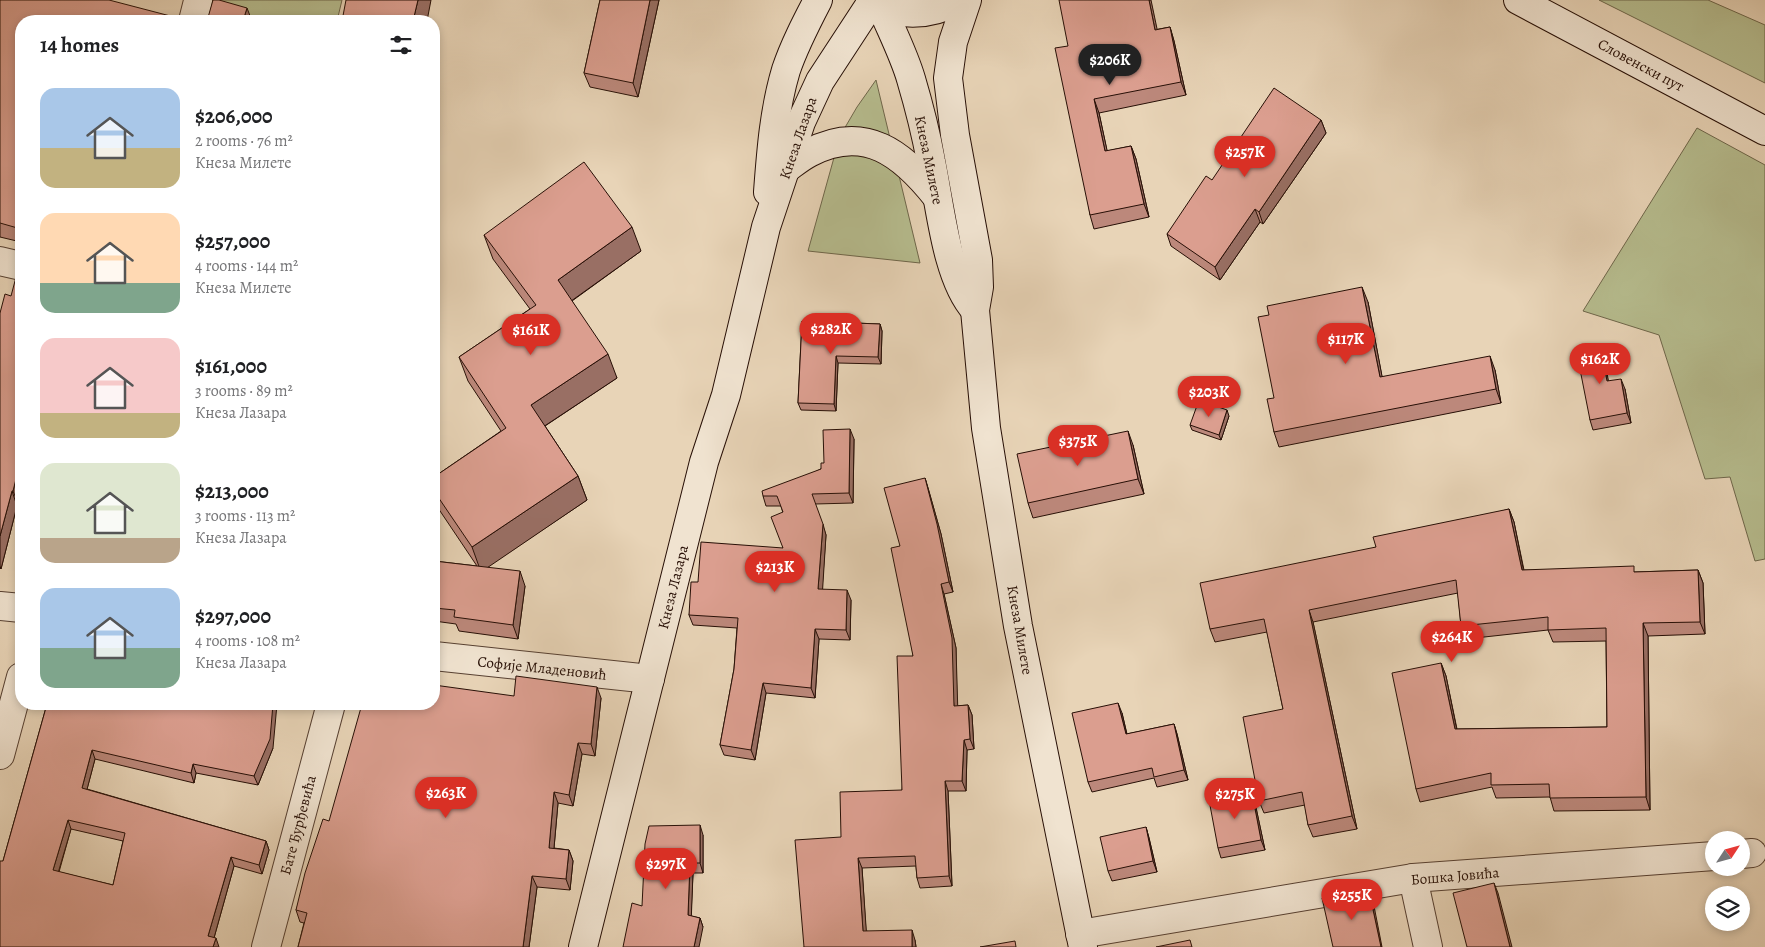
<!DOCTYPE html>
<html lang="en">
<head>
<meta charset="utf-8">
<style>
  :root { --surface:#fff; --page:#f6f6f6; --text:#202124; --muted:#757577; --accent:#d93025 }
  body { margin:0; font-family:Alegreya,serif; background:var(--page); color:var(--text); height:100vh; display:flex; flex-direction:column; font-size:19px; white-space:nowrap }
  * { box-sizing:border-box; margin:0 }
  p { font-size:16px; color:var(--muted) }
  .icon { flex:none; width:28px; height:28px; fill:none; stroke:currentColor; stroke-width:2; stroke-linecap:round; stroke-linejoin:round }
  .map { position:relative; flex:1; overflow:hidden }
  .drawer { position:absolute; left:15px; top:15px; width:425px; height:695px; display:flex; flex-direction:column; background:var(--surface); border-radius:20px; box-shadow:0 2px 8px #0003 }
  .drawer>* { flex:none }
  .needle { width:32px; rotate:54deg }
  .fabs { position:absolute; left:1705px; top:831px; display:grid; gap:10px }
  .fabs a { display:grid; place-items:center; width:45px; height:45px; border-radius:50%; background:var(--surface); box-shadow:0 2px 8px #0003; font-size:25px }
  .price { position:absolute; translate:-50% -42px; padding:0 11px; border-radius:18px; background:var(--accent); color:#fff; font-size:16px; line-height:32px; filter:drop-shadow(0 1px 2px #0008) }
  .price::after { content:''; position:absolute; left:50%; top:30px; width:15px; height:11px; margin-left:-8px; background:inherit; clip-path:polygon(0 0,100% 0,50% 100%) }
  .price.active { background:#222; color:#fff }
  ul { padding:0; list-style:none }
  li { display:flex; align-items:center; gap:15px; height:125px; padding:0 25px }
  li span { display:grid; place-items:center; flex:none; width:140px; height:100px; border-radius:15px; color:#555 }
  li>.icon { margin-inline-start:auto }
  span .icon { width:60px; height:60px; fill:#fffc; stroke-width:1 }
  li b { font-size:21px }
  h2 { display:flex; justify-content:space-between; align-items:center; height:60px; padding:0 25px; font-size:21px }
  .map>svg:first-child { display:block }
  .green { fill:#b6bc8e; stroke:#6e664a }
  .lines { fill:none; stroke-linecap:round; stroke-linejoin:round }
  .street-casing { stroke:#574032; stroke-width:30 }
  .secondary-casing { stroke:#270f06; stroke-width:30 }
  .street { stroke:#f0e3d0; stroke-width:28 }
  .secondary { stroke:#f0e3d0; stroke-width:28 }
  .wall { fill:#bc887b; stroke:#270f06; fill-rule:evenodd }
  .shaded-wall { fill:#996f64; stroke:#270f06 }
  .building { fill:#db9e8f; stroke:#270f06; fill-rule:evenodd }
  .labels { text-anchor:middle; stroke-width:4; stroke-linejoin:round; paint-order:stroke }
  .street-label { font-size:15px; fill:#270f06; stroke:#f0e3d0 }
</style>
</head>
<body>
<div class="map">
<svg width="1765" height="947" viewBox="0 0 1765 947">
  <rect width="100%" height="100%" fill="#e8d4b7"/>
  <filter id="stains"><feTurbulence type="fractalNoise" baseFrequency=".004" numOctaves="4"/><feColorMatrix values="0 0 0 0 .2 0 0 0 0 .09 0 0 0 0 .02 0 0 0 .5 -.17"/></filter>
  <radialGradient id="worn" r=".72"><stop offset=".6" stop-color="#630" stop-opacity="0"/><stop offset="1" stop-color="#630" stop-opacity=".3"/></radialGradient>
  <!-- green -->
  <g class="green">
    <path d="M215 0H342L337 21H240Z"/>
    <path d="M1599 0H1708L1765 25V83Z"/>
    <path d="M876 80 920 263 808 251 840 136 857 107Z"/>
    <path d="M1697 128 1765 165V559L1755 561 1730 477 1705 479 1659 335 1583 311Z"/>
  </g>
  <g class="lines">
    <!-- street casing -->
    <g class="street-casing">
      <g id="street">
        <path d="M193 21 198 1"/>
        <path d="M0 261 21 266"/>
        <path d="M0 606 21 608"/>
        <path d="M434 656 650 679"/>
        <path d="M0 755 21 677"/>
        <path d="M1741 854 1752 853"/>
        <path d="M1413 878 1428 947"/>
        <path d="M1080 934 1413 878 1714 856"/>
        <path d="M266 947 331 704"/>
      </g>
    </g>
    <!-- secondary casing -->
    <g class="secondary-casing">
      <g id="secondary">
        <path d="M967 0 953 42 948 78 955 135 978 260 979 287 975 310 986 428 1018 626 1083 947"/>
        <path d="M1518 0 1765 131"/>
        <path d="M870 2C900 17 930 16 959 0"/>
        <path d="M882 8C892 32 904 55 911 79 919 106 926 134 931 161 940 204 946 278 975 310"/>
        <path d="M787 168C794 163 801 157 809 153 865 123 903 154 937 197"/>
        <path d="M768 192C771 152 774 110 786 70 794 46 806 23 818 0"/>
        <path d="M583 947 704 462 726 395 766 227 801 122 820 81 871 3"/>
      </g>
    </g>
    <!-- street -->
    <use href="#street" class="street"/>
    <!-- secondary -->
    <use href="#secondary" class="secondary"/>
  </g>
  <!-- wall -->
  <g class="wall">
    <path d="M0 0 21 21V242L0 237Z"/>
    <path d="M600 0H659L638 97 590 87 584 73Z"/>
    <path d="M1170 27 1174 41 1186 95 1099 113 1107 151 1131 146 1136 159 1149 217 1094 229 1090 215 1068 46Z"/>
    <path d="M1321 120 1326 133 1263 224 1260 222 1220 280 1171 246 1167 234 1212 180Z"/>
    <path d="M484 235 641 251 572 301 617 378 545 426 578 476 587 500 487 567 525 586 518 639 459 631 456 624 434 621V561L477 566 436 505 434 499V477L501 431 468 381 459 357 530 309 493 259Z"/>
    <path d="M11 296 19 506H17L1 569 0 568V313Z"/>
    <path d="M1368 302 1382 377 1495 370 1501 403 1279 447 1274 432V398Z"/>
    <path d="M802 321 880 324 882 331 881 364 838 363 836 411 801 410 798 403Z"/>
    <path d="M1604 354 1608 381 1625 389 1631 423 1593 430 1590 420Z"/>
    <path d="M1229 416 1221 440 1192 430 1190 425Z"/>
    <path d="M854 439 853 503 815 504 826 535 822 589 851 600 850 640 819 639 815 698 766 693 755 760 724 755 720 745 734 669 737 628 693 625 689 615 698 582 783 548V513L781 506H766L763 496 821 469 824 463Z"/>
    <path d="M1133 445 1144 494 1033 518 1028 503Z"/>
    <path d="M925 478 928 488 941 534 953 592 944 594 956 648 957 706 968 705 972 715 974 749 967 750 966 791H948L952 886 920 888 917 878 916 866 862 868 866 931 915 940 916 947H804L841 837 902 790 913 656 900 546Z"/>
    <path d="M1509 509 1514 522 1524 570 1635 572 1698 570 1703 583 1705 634 1648 636 1650 810 1554 811 1550 797 1496 798 1492 787 1420 802 1416 789 1441 663 1446 676 1457 729 1607 727 1606 641 1553 642 1548 630 1466 639 1461 626 1458 593 1313 622 1357 829 1313 837 1308 825 1305 805 1264 813 1259 801 1283 709 1267 632 1215 642 1210 629 1376 547Z"/>
    <path d="M514 696 601 698 595 756 582 754 573 806 558 803 554 848 569 850 573 861 570 890 537 887 529 947H298L304 923 300 922 296 910 329 821Z"/>
    <path d="M47 704 273 748 258 785 196 773 194 783 95 759 87 789 266 841 269 850 262 874 234 866 214 938 3 861ZM71 829 123 841 113 885 59 872Z"/>
    <path d="M1122 713 1127 734 1174 724 1177 734 1188 780 1157 787 1154 778 1092 792 1088 782Z"/>
    <path d="M1255 803 1265 850 1221 858 1218 848Z"/>
    <path d="M1146 827 1149 838 1157 872 1112 881 1108 871Z"/>
    <path d="M703 835V873H693L691 916 700 918 703 927 642 906Z"/>
  </g>
  <!-- shaded-wall -->
  <g class="shaded-wall">
    <path d="M418 0H431L427 21H413Z"/>
    <path d="M650 0H659L638 97 633 83Z"/>
    <path d="M1149 0H1151L1160 43 1155 30Z"/>
    <path d="M247 8 252 21H243Z"/>
    <path d="M1170 27 1174 41 1186 95 1181 82Z"/>
    <path d="M1094 99 1099 113 1110 164 1105 151Z"/>
    <path d="M434 101 437 111 434 128Z"/>
    <path d="M1321 120 1326 133 1263 224 1259 212Z"/>
    <path d="M1131 146 1136 159 1149 217 1144 204Z"/>
    <path d="M1255 209 1260 222 1220 280 1215 267Z"/>
    <path d="M632 227 641 251 567 304 558 280Z"/>
    <path d="M1362 287 1368 302 1385 392 1380 377Z"/>
    <path d="M880 324 882 331 881 364 878 357Z"/>
    <path d="M1600 344 1604 354 1610 391 1607 381Z"/>
    <path d="M608 354 617 378 540 429 531 405Z"/>
    <path d="M836 356 838 363 836 411 834 404Z"/>
    <path d="M1490 356 1495 370 1501 403 1496 389Z"/>
    <path d="M1621 379 1625 389 1631 423 1627 413Z"/>
    <path d="M1227 410 1229 416 1221 440 1219 435Z"/>
    <path d="M850 429 854 439 853 503 849 493Z"/>
    <path d="M1128 431 1133 445 1144 494 1138 479Z"/>
    <path d="M21 459V497L19 506 13 491Z"/>
    <path d="M578 476 587 500 481 572 472 547Z"/>
    <path d="M925 478 928 488 941 534 953 592 949 582Z"/>
    <path d="M12 491 17 506 1 569 0 566V536Z"/>
    <path d="M1509 509 1514 522 1526 583 1522 570Z"/>
    <path d="M823 524 826 535 822 599 818 589Z"/>
    <path d="M1698 570 1703 583 1705 634 1700 622Z"/>
    <path d="M520 571 525 586 518 639 513 625Z"/>
    <path d="M941 584 944 594 956 648 958 716 954 706Z"/>
    <path d="M847 590 851 600 850 640 846 630Z"/>
    <path d="M1309 610 1313 622 1357 829 1352 816Z"/>
    <path d="M1643 623 1648 636 1650 810 1646 797Z"/>
    <path d="M815 629 819 639 815 698 811 688Z"/>
    <path d="M1441 663 1446 676 1459 741 1455 729Z"/>
    <path d="M763 683 766 693 755 760 751 750Z"/>
    <path d="M597 687 601 698 595 756 591 744Z"/>
    <path d="M1118 703 1122 713 1129 744 1126 734Z"/>
    <path d="M273 704H277L273 748 258 785 254 776Z"/>
    <path d="M968 705 972 715 974 749 970 739Z"/>
    <path d="M1174 724 1177 734 1188 780 1184 770Z"/>
    <path d="M964 740 967 750 966 791 962 781Z"/>
    <path d="M578 743 582 754 573 806 569 795Z"/>
    <path d="M92 750 95 759 85 797 82 788Z"/>
    <path d="M193 764 196 773 194 783 191 773Z"/>
    <path d="M945 781 948 791 952 886 949 876Z"/>
    <path d="M554 792 558 803 553 859 549 848Z"/>
    <path d="M1252 793 1255 803 1265 850 1261 840Z"/>
    <path d="M68 820 71 829 56 880 53 870Z"/>
    <path d="M700 825 703 835V873L700 863Z"/>
    <path d="M1146 827 1149 838 1157 872 1153 861Z"/>
    <path d="M266 841 269 850 262 874 259 865Z"/>
    <path d="M569 850 573 861 570 890 566 879Z"/>
    <path d="M231 857 234 866 212 945 208 936Z"/>
    <path d="M858 858 862 868 867 941 863 931Z"/>
    <path d="M690 863 693 873 691 925 688 915Z"/>
    <path d="M532 876 537 887 529 947H523Z"/>
    <path d="M1494 883 1498 893 1512 947H1510Z"/>
    <path d="M1369 891 1373 901 1382 947H1381Z"/>
    <path d="M700 918 703 927 699 947H694Z"/>
    <path d="M912 930 915 940 916 947H912Z"/>
    <path d="M216 938 219 947H213Z"/>
  </g>
  <!-- building -->
  <g class="building">
    <path d="M0 0H109L178 18 185 21H21V229L0 223Z"/>
    <path d="M213 0H219L247 8 243 21H207Z"/>
    <path d="M346 0H418L413 21H342Z"/>
    <path d="M600 0H650L633 83 584 73Z"/>
    <path d="M1059 0H1149L1155 30 1170 27 1181 82 1094 99 1105 151 1131 146 1144 204 1090 215 1055 48 1068 46Z"/>
    <path d="M1274 88 1321 120 1259 212 1255 209 1215 267 1167 234 1206 176 1212 180Z"/>
    <path d="M584 162 632 227 558 280 608 354 531 405 578 476 472 547 434 491V477L506 428 459 357 536 305 484 235Z"/>
    <path d="M21 265V459L13 491H12L0 536V313L5 294 11 296 19 266Z"/>
    <path d="M1362 287 1380 377 1490 356 1496 389 1274 432 1267 399 1274 398 1258 317 1269 315 1267 306Z"/>
    <path d="M802 321 880 324 878 357 836 356 834 404 798 403Z"/>
    <path d="M1600 344 1607 381 1621 379 1627 413 1590 420 1576 349Z"/>
    <path d="M1199 400 1227 410 1219 435 1190 425Z"/>
    <path d="M850 429 849 493 812 494 823 524 818 589 847 590 846 630 815 629 811 688 763 683 751 750 720 745 734 669 738 618 689 615 691 582H698L701 542 783 548 771 517 783 512 777 496H763L762 491 821 469V463H824L823 430Z"/>
    <path d="M1128 431 1138 479 1028 503 1017 454Z"/>
    <path d="M925 478 937 524 949 582 941 584 952 638 954 706 968 705 970 739 964 740 962 781H945L949 876 917 878 915 856 858 858 863 931 912 930V947H804L795 840 841 837 840 792 902 790 897 656H913L891 548 900 546 884 488Z"/>
    <path d="M1509 509 1522 570 1634 566V572L1698 570 1700 622 1643 623 1646 797 1550 798 1549 784 1491 785V773L1416 789 1392 673 1441 663 1455 729 1607 727 1606 628 1548 630V617L1461 626 1456 580 1309 610 1352 816 1308 825 1302 792 1259 801 1243 717 1283 709 1264 619 1210 629 1200 583 1376 547 1373 537Z"/>
    <path d="M434 561 520 571 513 625 454 617 455 610 434 608Z"/>
    <path d="M516 676 597 687 591 744 578 743 569 795 554 792 549 848 569 850 566 879 532 876 523 947H298L307 913 296 910 305 873 323 819 329 821 362 704H434V685L514 696Z"/>
    <path d="M1118 703 1126 734 1174 724 1184 770 1154 777 1152 768 1088 782 1072 713Z"/>
    <path d="M47 704H273L270 739 254 776 193 764 191 773 92 750 82 788 266 841 259 865 231 857 208 936 216 938 213 947H0V861H3ZM68 820 125 833 113 885 53 870Z"/>
    <path d="M1252 793 1261 840 1218 848 1209 800Z"/>
    <path d="M700 825V863H690L688 915 700 918 694 947H623L632 903 642 906 645 844 649 826Z"/>
    <path d="M1146 827 1153 861 1108 871 1100 837Z"/>
    <path d="M1494 883 1510 947H1467L1453 893Z"/>
    <path d="M1369 891 1381 947H1333L1322 898Z"/>
    <path d="M1190 940 1192 947H1156Z"/>
    <path d="M1015 941 1016 947H980Z"/>
  </g>
  <g class="labels">
    <!-- street labels -->
    <g class="street-label">
      <text transform="translate(1641 65) rotate(28)" y="5">Словенски пут</text>
      <text transform="translate(798 138) rotate(-71)" y="5">Кнеза Лазара</text>
      <text transform="translate(929 160) rotate(78)" y="5">Кнеза Милете</text>
      <text transform="translate(673 587) rotate(-76)" y="5">Кнеза Лазара</text>
      <text transform="translate(1020 630) rotate(80)" y="5">Кнеза Милете</text>
      <text transform="translate(542 668) rotate(6)" y="5">Софије Младеновић</text>
      <text transform="translate(298 825) rotate(-75)" y="5">Бате Ђурђевића</text>
      <text transform="translate(1455 876) rotate(-5)" y="5">Бошка Јовића</text>
    </g>
  </g>
  <rect width="100%" height="100%" filter="url(#stains)"/>
  <rect width="100%" height="100%" fill="url(#worn)"/>
</svg>
<div class="fabs">
<a><svg class="needle" viewBox="-14 -14 28 28"><path d="M0-13l5 13h-10z" fill="#e53935"/><path d="M0 13l5-13h-10z" fill="#757577"/></svg></a>
<a><svg class="icon" aria-label="layers" viewBox="0 0 24 24"><path d="M12 4l9 5-9 5-9-5zM3 14l9 5 9-5"/></svg></a>
</div>
<b class="price active" style="left:1110px;top:86px">$206K</b>
<b class="price" style="left:1245px;top:178px">$257K</b>
<b class="price" style="left:831px;top:355px">$282K</b>
<b class="price" style="left:531px;top:356px">$161K</b>
<b class="price" style="left:1346px;top:365px">$117K</b>
<b class="price" style="left:1600px;top:385px">$162K</b>
<b class="price" style="left:1209px;top:418px">$203K</b>
<b class="price" style="left:1078px;top:467px">$375K</b>
<b class="price" style="left:775px;top:593px">$213K</b>
<b class="price" style="left:1452px;top:663px">$264K</b>
<b class="price" style="left:446px;top:819px">$263K</b>
<b class="price" style="left:1235px;top:820px">$275K</b>
<b class="price" style="left:666px;top:890px">$297K</b>
<b class="price" style="left:1352px;top:921px">$255K</b>
<section class="drawer">
<h2>14 homes<svg class="icon" aria-label="filters" viewBox="0 0 24 24"><path d="M4 7h16M4 17h16"/><circle cx="9" cy="7" r="2"/><circle cx="15" cy="17" r="2"/></svg></h2>
<ul>
<li><span style="background:linear-gradient(#a9c7e8 60%,#c2b280 0)"><svg class="icon" aria-label="home" viewBox="0 0 24 24"><path d="M3 11l9-7 9 7M6 9v11h12V9"/></svg></span><div><b>$206,000</b><p>2 rooms · 76 m²</p><p>Кнеза Милете</p></div></li>
<li><span style="background:linear-gradient(#ffd9b3 70%,#7fa58c 0)"><svg class="icon" aria-label="home" viewBox="0 0 24 24"><path d="M3 11l9-7 9 7M6 9v11h12V9"/></svg></span><div><b>$257,000</b><p>4 rooms · 144 m²</p><p>Кнеза Милете</p></div></li>
<li><span style="background:linear-gradient(#f6c9c9 75%,#c2b280 0)"><svg class="icon" aria-label="home" viewBox="0 0 24 24"><path d="M3 11l9-7 9 7M6 9v11h12V9"/></svg></span><div><b>$161,000</b><p>3 rooms · 89 m²</p><p>Кнеза Лазара</p></div></li>
<li><span style="background:linear-gradient(#dfe7d0 75%,#b9a48a 0)"><svg class="icon" aria-label="home" viewBox="0 0 24 24"><path d="M3 11l9-7 9 7M6 9v11h12V9"/></svg></span><div><b>$213,000</b><p>3 rooms · 113 m²</p><p>Кнеза Лазара</p></div></li>
<li><span style="background:linear-gradient(#a9c7e8 60%,#7fa58c 0)"><svg class="icon" aria-label="home" viewBox="0 0 24 24"><path d="M3 11l9-7 9 7M6 9v11h12V9"/></svg></span><div><b>$297,000</b><p>4 rooms · 108 m²</p><p>Кнеза Лазара</p></div></li>
</ul>
</section>
</div>
</body>
</html>
